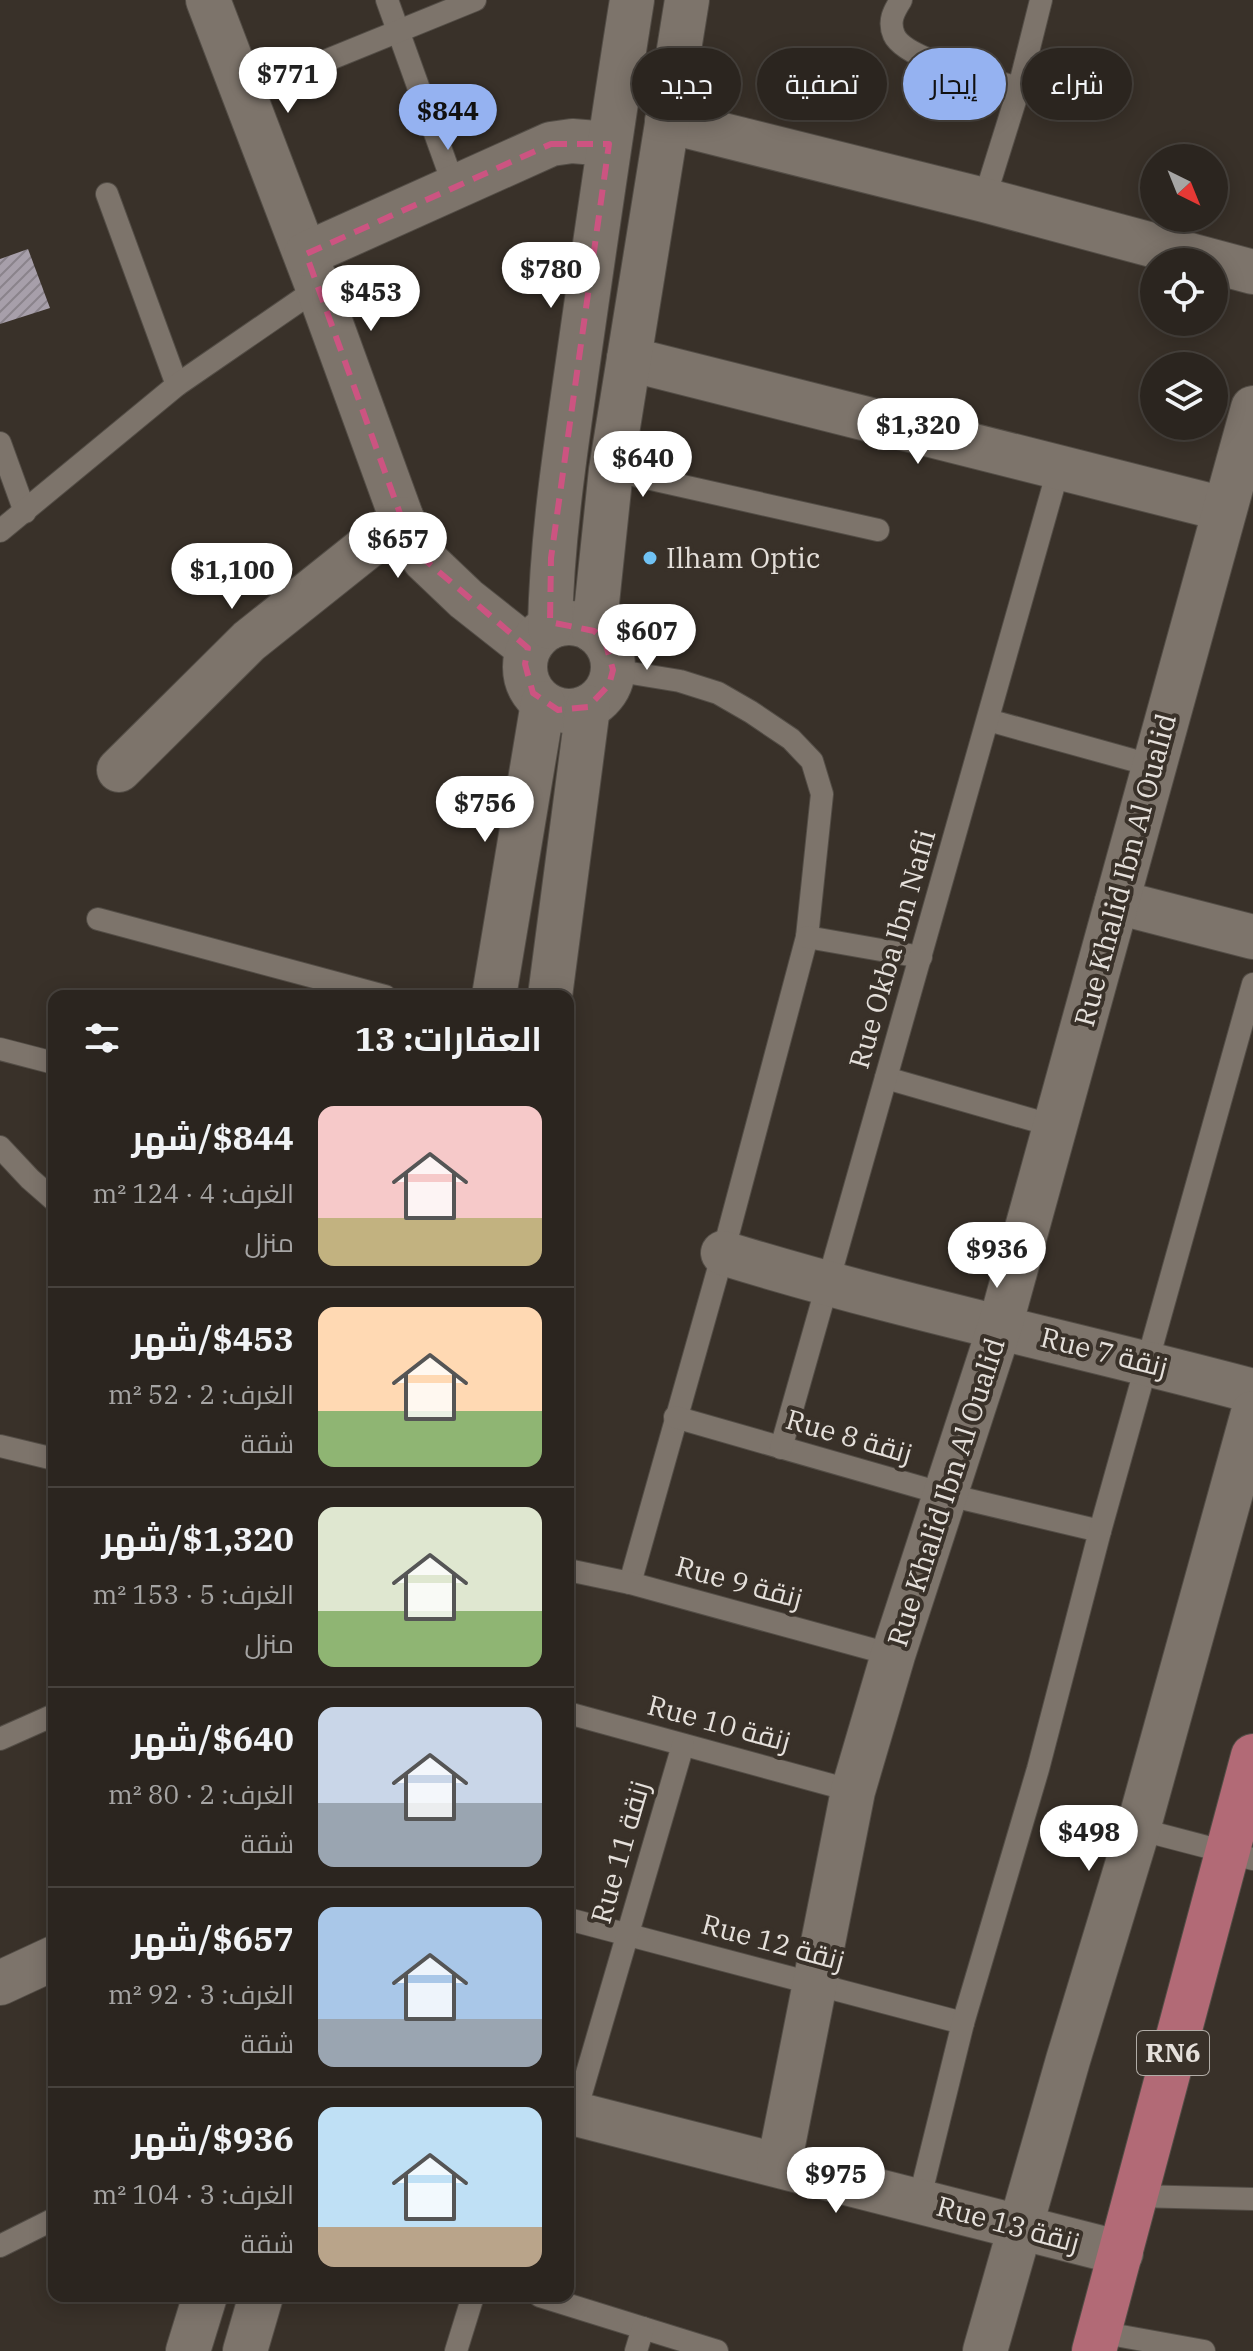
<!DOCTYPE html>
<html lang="ar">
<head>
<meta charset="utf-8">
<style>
  :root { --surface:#2b251f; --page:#332d28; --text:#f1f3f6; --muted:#a6a5a4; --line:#47423d; --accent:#95b2f1 }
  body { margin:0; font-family:"IBM Plex Serif",Cairo,serif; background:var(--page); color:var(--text); direction:rtl; height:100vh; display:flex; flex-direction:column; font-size:30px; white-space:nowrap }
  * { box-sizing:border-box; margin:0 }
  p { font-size:26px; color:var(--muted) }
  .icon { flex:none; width:44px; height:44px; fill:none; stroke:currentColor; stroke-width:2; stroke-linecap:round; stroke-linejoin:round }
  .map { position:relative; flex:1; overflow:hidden; direction:ltr }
  .panel { position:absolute; left:48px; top:990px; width:526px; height:1312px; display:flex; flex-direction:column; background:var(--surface); border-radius:16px; box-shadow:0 4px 20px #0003,0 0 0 2px var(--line); direction:rtl }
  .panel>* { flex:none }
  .guide { position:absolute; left:598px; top:48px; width:534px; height:72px; direction:rtl; display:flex; gap:16px }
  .needle { width:52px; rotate:137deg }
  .tools { position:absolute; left:1140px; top:144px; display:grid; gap:16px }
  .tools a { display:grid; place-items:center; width:88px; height:88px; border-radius:50%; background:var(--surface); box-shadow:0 4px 20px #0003,0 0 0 2px var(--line); font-size:40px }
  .price { position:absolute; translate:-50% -68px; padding:0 18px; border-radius:28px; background:#fff; color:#222; font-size:26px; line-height:52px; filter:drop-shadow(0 2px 4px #0008) }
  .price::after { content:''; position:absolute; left:50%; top:48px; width:24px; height:18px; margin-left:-12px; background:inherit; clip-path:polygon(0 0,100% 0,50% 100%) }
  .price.active { background:var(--accent); color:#111 }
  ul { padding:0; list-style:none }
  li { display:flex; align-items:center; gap:24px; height:200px; padding:0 32px }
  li+li { border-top:2px solid var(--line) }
  li span { display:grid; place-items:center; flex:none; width:224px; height:160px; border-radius:16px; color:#555 }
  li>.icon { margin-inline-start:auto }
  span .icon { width:96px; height:96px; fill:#fffc; stroke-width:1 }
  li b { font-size:34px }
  h2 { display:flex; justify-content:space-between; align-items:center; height:96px; padding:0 32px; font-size:34px }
  .tag { padding:0 28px; border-radius:36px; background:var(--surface); box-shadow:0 4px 20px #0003,0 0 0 2px var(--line); font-size:28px; line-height:72px }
  .tag.active { background:var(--accent); color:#111 }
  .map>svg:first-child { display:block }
  .building { fill:url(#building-hatch) }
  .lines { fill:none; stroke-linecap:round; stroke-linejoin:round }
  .service-casing { stroke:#534d46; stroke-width:24 }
  .minor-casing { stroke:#534d46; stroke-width:46 }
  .primary-casing { stroke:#534d46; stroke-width:46 }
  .service { stroke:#7d746b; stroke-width:22 }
  .minor { stroke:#7d746b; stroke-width:44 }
  .primary { stroke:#b26a76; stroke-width:44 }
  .marked { fill:none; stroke:#cc5481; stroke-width:6; stroke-dasharray:16 10; stroke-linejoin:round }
  .poi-dot { fill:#70c2f4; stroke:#393129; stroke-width:3 }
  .labels { text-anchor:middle; stroke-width:8; stroke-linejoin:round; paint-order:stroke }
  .shield { fill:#393129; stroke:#b1aca6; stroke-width:2 }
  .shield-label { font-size:26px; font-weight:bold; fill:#e5e0db }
  .poi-label { font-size:28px; fill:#e5e0db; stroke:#393129; text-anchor:start }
  .street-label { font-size:28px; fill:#e5e0db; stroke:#393129 }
</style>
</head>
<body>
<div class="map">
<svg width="1253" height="2351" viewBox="0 0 1253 2351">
  <defs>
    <pattern id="building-hatch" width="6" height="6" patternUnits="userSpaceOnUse" patternTransform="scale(2)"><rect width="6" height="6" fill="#a79faa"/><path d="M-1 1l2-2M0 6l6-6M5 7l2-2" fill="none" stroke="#8a838b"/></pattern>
  </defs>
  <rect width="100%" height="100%" fill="#393129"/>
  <!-- building -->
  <path class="building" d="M28 249 50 308 0 324V259Z"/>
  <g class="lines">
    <!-- service casing -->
    <g class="service-casing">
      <g id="service">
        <path d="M387 0 454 186"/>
        <path d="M901 0C894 11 888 21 894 35 905 60 992 80 1019 88"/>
        <path d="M244 94 475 0"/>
        <path d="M107 194 177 385"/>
        <path d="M984 200 1019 88 1041 0"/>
        <path d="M0 443 25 512"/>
        <path d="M611 470 878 530"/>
        <path d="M0 531 177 385 318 288"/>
        <path d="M613 670 680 681 718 693 751 712 791 739 812 761 822 794 807 937 723 1253 630 1583"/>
        <path d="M988 720 1154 766"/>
        <path d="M98 919 385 996"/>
        <path d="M807 937 921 957"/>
        <path d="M0 1049 54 1063"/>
        <path d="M886 1078 1054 1126"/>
        <path d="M0 1147 30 1179 54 1200"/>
        <path d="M675 1417 944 1494 1100 1531"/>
        <path d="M0 1446 54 1459"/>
        <path d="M781 1448 1059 467"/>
        <path d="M568 1570 630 1583 893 1655"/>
        <path d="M568 1713 853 1791"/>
        <path d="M0 1739 54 1715"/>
        <path d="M1138 1829 1253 1859"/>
        <path d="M568 1919 963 2023"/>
        <path d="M575 2114 683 1745"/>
        <path d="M1136 2196 1253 2199"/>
        <path d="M919 2201 963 2023 1038 1769 1100 1531 1253 984"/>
        <path d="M0 2246 54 2219"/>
        <path d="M540 2296 717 2351"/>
        <path d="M1099 2332 1204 2351"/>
        <path d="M456 2351 473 2296"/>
        <path d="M636 2351 643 2328"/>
      </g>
    </g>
    <!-- minor casing -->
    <g class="minor-casing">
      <g id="minor">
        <path d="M208 0 318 288 402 519 424 559 466 599 528 648"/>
        <path d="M667 121 984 200 1253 272"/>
        <path d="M306 254 551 144 572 141 609 144"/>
        <path d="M629 359 1224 509"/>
        <circle cx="569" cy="667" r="44"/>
        <path d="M550 627C552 534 566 446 579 355 596 236 613 118 632 0"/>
        <path d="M594 631 611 470 687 0"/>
        <path d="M119 770 249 641 402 519"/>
        <path d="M1117 902 1253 937"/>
        <path d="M494 996 543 703"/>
        <path d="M550 996 588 707"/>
        <path d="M723 1253C898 1307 1077 1344 1253 1391"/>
        <path d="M0 1983 54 1958"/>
        <path d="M568 2112 1121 2253"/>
        <path d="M779 2165 853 1791 893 1655 1000 1326 1253 408"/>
        <path d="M188 2351 205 2296"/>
        <path d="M245 2351 261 2296"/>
        <path d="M985 2351 1068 2060 1138 1829 1253 1413"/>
      </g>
    </g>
    <!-- primary casing -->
    <g class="primary-casing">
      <path id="primary" d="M1094 2351 1253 1756"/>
    </g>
    <!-- service -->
    <use href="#service" class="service"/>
    <!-- minor -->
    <use href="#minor" class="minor"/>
    <!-- primary -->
    <use href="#primary" class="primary"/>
  </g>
  <!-- marked area -->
  <path class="marked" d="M551 144H609L551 558 550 622 594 631 605 641 613 670 609 685 588 707 558 710 533 693 525 664 528 648 424 559 402 519 306 254Z"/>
  <!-- markers -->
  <circle class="poi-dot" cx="650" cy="558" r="8"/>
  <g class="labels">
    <!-- shield labels -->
    <rect class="shield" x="1137" y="2031" width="72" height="44" rx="6"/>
    <g class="shield-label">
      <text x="1173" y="2062">RN6</text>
    </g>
    <!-- poi labels -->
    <g class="poi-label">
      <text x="666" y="568">Ilham Optic</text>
    </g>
    <!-- street labels -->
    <g class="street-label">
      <text transform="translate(1125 870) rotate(-75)" y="10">Rue Khalid Ibn Al Oualid</text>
      <text transform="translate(892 949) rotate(-74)" y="10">Rue Okba Ibn Nafii</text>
      <text transform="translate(1104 1352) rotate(14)" y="10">Rue 7 زنقة</text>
      <text transform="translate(849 1436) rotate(16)" y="10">Rue 8 زنقة</text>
      <text transform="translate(946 1492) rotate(-72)" y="10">Rue Khalid Ibn Al Oualid</text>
      <text transform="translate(739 1582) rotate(15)" y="10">Rue 9 زنقة</text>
      <text transform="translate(719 1723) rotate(15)" y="10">Rue 10 زنقة</text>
      <text transform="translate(620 1852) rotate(-74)" y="10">Rue 11 زنقة</text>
      <text transform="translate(773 1942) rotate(15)" y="10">Rue 12 زنقة</text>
      <text transform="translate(1008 2224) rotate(15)" y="10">Rue 13 زنقة</text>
    </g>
  </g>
</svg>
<div class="tools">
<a><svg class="needle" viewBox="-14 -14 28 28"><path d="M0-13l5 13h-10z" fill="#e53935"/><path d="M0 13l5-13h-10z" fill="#a6a5a4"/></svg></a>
<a><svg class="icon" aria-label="locate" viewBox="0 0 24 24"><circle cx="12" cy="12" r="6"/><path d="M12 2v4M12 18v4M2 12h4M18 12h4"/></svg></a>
<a><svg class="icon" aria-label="layers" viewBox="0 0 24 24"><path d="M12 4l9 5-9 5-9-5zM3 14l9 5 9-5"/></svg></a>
</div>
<b class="price" style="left:288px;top:115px">$771</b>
<b class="price active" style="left:448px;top:152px">$844</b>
<b class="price" style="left:551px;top:310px">$780</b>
<b class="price" style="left:371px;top:333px">$453</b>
<b class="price" style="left:918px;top:466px">$1,320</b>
<b class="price" style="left:643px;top:499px">$640</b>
<b class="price" style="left:398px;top:580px">$657</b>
<b class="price" style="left:232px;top:611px">$1,100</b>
<b class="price" style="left:647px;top:672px">$607</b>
<b class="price" style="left:485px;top:844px">$756</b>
<b class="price" style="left:997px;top:1290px">$936</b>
<b class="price" style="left:1089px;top:1873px">$498</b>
<b class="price" style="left:836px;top:2215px">$975</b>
<div class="guide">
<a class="tag">شراء</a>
<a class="tag active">إيجار</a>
<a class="tag">تصفية</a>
<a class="tag">جديد</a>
</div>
<section class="panel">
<h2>العقارات: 13<svg class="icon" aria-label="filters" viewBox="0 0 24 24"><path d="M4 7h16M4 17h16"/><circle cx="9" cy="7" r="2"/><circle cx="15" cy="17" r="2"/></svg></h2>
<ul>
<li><span style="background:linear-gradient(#f6c9c9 70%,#c2b280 0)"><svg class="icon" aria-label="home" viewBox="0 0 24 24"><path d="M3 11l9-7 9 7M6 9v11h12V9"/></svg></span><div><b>$844/شهر</b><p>الغرف: 4 · 124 m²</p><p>منزل</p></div></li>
<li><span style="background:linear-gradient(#ffd9b3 65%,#8fb573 0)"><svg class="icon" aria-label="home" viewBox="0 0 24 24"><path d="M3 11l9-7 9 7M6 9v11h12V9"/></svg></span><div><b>$453/شهر</b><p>الغرف: 2 · 52 m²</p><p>شقة</p></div></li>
<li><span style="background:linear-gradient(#dfe7d0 65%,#8fb573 0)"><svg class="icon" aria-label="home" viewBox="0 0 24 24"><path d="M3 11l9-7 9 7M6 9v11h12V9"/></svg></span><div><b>$1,320/شهر</b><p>الغرف: 5 · 153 m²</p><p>منزل</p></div></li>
<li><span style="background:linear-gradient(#c9d6e8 60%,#9aa5b1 0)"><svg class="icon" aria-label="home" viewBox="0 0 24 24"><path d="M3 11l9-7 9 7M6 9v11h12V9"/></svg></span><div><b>$640/شهر</b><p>الغرف: 2 · 80 m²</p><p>شقة</p></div></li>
<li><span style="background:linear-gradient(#a9c7e8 70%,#9aa5b1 0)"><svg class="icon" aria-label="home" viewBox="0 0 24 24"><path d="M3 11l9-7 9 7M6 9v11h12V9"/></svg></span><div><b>$657/شهر</b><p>الغرف: 3 · 92 m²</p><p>شقة</p></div></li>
<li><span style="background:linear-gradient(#bfe0f5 75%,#b9a48a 0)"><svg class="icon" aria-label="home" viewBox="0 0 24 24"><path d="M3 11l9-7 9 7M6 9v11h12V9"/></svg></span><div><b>$936/شهر</b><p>الغرف: 3 · 104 m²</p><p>شقة</p></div></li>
</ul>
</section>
</div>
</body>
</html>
